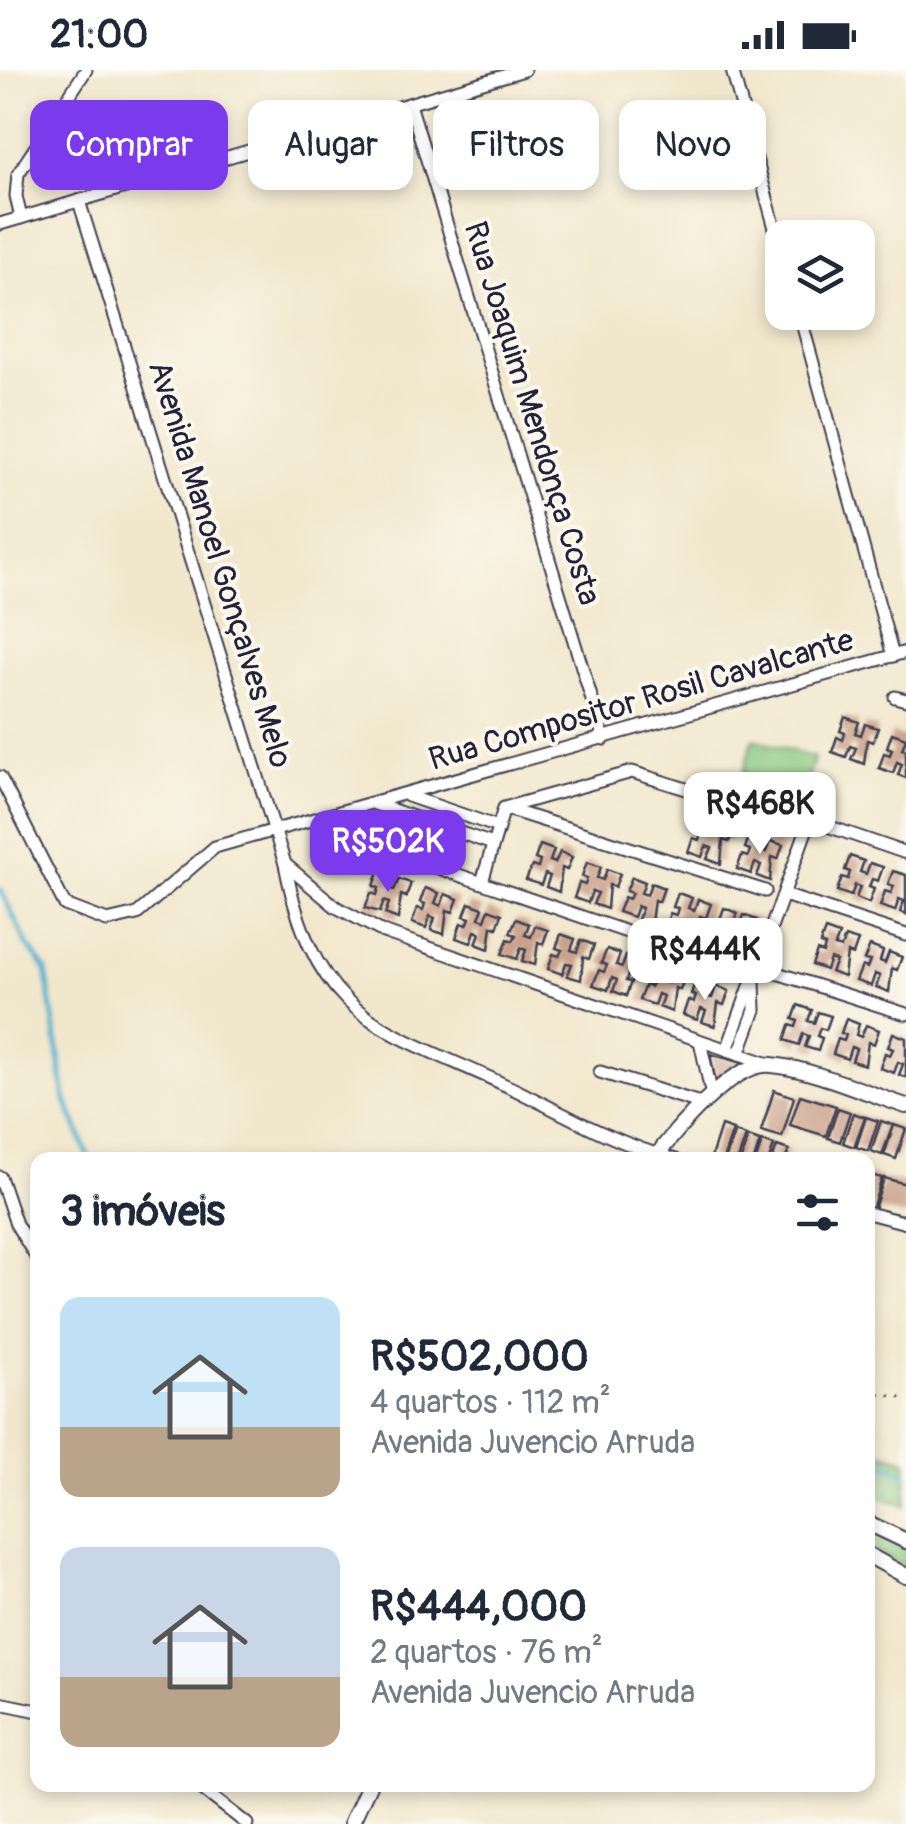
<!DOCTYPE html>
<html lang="pt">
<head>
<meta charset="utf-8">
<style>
  :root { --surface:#fff; --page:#f6f6f7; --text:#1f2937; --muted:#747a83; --accent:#7c3aed }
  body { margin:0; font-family:Pangolin,sans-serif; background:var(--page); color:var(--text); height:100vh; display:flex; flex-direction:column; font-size:38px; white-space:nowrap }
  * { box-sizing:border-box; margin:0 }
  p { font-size:32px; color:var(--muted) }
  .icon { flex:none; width:55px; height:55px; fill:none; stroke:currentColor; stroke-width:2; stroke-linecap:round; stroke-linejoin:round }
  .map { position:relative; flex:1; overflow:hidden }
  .drawer { position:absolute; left:30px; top:1082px; width:845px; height:640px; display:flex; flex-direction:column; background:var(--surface); border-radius:20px; box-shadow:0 5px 15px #0003 }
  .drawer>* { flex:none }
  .hud { position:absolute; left:30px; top:30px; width:848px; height:90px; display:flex; gap:20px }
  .controls { position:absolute; left:765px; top:150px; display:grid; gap:20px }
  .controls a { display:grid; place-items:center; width:110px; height:110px; border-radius:20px; background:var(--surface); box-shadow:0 5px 15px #0003; font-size:50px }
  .price { position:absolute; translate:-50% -85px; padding:0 22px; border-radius:20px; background:#fff; color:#222; font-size:32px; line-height:65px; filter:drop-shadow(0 2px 5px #0008) }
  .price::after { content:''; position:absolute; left:50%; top:60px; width:30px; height:22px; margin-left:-15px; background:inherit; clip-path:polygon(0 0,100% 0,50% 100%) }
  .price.selected { background:var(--accent); color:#fff }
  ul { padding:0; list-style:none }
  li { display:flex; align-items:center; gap:30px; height:250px; padding:0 30px }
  li span { display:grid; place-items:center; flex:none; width:280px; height:200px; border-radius:20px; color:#555 }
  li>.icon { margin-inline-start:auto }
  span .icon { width:120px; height:120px; fill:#fffc; stroke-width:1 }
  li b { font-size:42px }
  h2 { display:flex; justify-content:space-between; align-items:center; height:120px; padding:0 30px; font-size:42px }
  .chip { padding:0 35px; border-radius:20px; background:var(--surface); box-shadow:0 5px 15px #0003; font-size:35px; line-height:90px }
  .chip.selected { background:var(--accent); color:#fff }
  .status { display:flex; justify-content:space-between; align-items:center; height:70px; padding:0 50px; background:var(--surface); direction:ltr }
  .status svg { height:28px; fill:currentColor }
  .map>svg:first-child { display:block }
  .grass { fill:url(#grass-tufts); stroke:#57765e; stroke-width:2.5 }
  .wetland { fill:url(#wetland-marsh); stroke:#57765e; stroke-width:2.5 }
  .pitch { fill:#8ccb82; stroke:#57765e; stroke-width:2.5 }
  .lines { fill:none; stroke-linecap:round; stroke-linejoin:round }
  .stream { stroke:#50b1cf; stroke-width:5 }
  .building { fill:#c89d86 }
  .minor-casing { stroke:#414051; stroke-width:15 }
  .tertiary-casing { stroke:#414051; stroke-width:18 }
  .path { stroke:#414051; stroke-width:2.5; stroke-dasharray:2.5 8; stroke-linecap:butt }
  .minor { stroke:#fff; stroke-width:11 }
  .tertiary { stroke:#fff; stroke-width:14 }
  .labels { text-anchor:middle; stroke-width:8; stroke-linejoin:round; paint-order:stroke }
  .street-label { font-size:32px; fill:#22223b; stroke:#fbf7ec }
</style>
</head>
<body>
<div class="status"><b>21:00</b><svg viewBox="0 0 49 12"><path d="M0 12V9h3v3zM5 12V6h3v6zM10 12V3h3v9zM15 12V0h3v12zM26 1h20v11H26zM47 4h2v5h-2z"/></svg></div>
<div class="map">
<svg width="906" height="1754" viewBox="0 0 906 1754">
  <defs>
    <pattern id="grass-tufts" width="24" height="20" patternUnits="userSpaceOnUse" patternTransform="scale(2.5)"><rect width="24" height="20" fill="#8ccb82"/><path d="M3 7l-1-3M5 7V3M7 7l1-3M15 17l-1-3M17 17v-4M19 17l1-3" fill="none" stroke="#78ae71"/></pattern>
    <pattern id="wetland-marsh" width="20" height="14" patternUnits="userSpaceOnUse" patternTransform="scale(2.5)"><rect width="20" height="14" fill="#8ccb82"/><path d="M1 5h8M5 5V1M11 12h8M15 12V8" fill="none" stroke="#78ae71"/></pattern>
  </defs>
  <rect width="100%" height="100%" fill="#fbf7ec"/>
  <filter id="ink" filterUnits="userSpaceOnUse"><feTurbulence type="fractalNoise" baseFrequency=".01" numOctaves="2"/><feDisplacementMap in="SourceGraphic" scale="20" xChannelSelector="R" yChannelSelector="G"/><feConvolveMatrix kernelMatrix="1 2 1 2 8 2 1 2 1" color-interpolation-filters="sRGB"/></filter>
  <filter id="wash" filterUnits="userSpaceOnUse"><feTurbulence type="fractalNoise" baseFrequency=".0048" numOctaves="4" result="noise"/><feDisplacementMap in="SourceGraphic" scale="40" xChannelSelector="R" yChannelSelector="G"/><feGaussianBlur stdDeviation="2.25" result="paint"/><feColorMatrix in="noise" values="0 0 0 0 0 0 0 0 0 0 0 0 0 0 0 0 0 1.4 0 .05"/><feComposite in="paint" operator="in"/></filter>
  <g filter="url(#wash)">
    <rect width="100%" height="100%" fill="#f1e7cc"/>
    <!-- grass -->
    <path class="grass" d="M868 1460 906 1478V1497L868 1478Z"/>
    <!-- wetland -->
    <path class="wetland" d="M868 1372 874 1380 906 1390V1436L868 1422Z"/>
    <!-- pitch -->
    <path class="pitch" d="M753 669 814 688 804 722 743 703Z"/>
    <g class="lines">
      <!-- stream -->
      <g class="stream">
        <path d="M0 819 27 874 46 900 65 1028 90 1090"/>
        <path d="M868 1386 906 1404"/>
      </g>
    </g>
    <g id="blocks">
      <!-- building -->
      <g class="building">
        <path d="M845 647 859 652 855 663 861 665 865 654 878 658 873 672 867 670 864 694 851 689 856 678 850 676 846 687 832 682 837 667 843 670 845 663 840 661Z"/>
        <path d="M892 663 906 668 902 679 906 680V708L898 705 902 694 897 692 893 703 879 698 884 683 890 685 892 679 887 677Z"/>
        <path d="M701 747 715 752 711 763 717 765 721 754 734 759 729 772 723 770 721 794 707 789 712 778 706 776 702 787 688 782 693 768 699 770 701 763 696 761Z"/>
        <path d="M750 764 764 769 760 780 766 782 770 771 783 775 778 789 772 787 770 811 757 806 761 795 755 793 751 804 737 799 742 785 748 787 750 780 745 778Z"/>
        <path d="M540 775 554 780 550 791 555 793 560 782 572 787 567 800 562 798 559 822 546 817 550 806 545 804 541 815 526 810 532 796 538 798 540 791 535 789Z"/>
        <path d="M850 786 864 791 860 802 866 804 870 793 883 797 878 811 872 809 869 817 874 819 869 833 856 828 860 817 855 815 851 826 837 821 842 807 848 809 850 802 845 800Z"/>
        <path d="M587 792 601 797 597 808 603 810 607 799 620 804 615 817 609 815 607 839 593 834 598 823 592 821 588 833 574 828 579 813 585 815 587 808 582 806Z"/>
        <path d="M893 801 906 805V845L900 842 904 831 899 829 895 841 880 836 885 821 891 823 894 816 888 814Z"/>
        <path d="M379 802 392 807 388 818 394 820 399 809 411 813 406 827 401 825 398 849 385 844 389 833 384 831 380 842 365 838 371 823 377 825 379 818 374 816Z"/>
        <path d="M632 807 645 812 641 823 647 825 651 813 664 818 659 832 654 830 651 853 638 849 642 838 637 836 633 847 618 842 624 827 629 829 632 823 626 821Z"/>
        <path d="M425 818 439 823 435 833 441 836 445 824 458 829 453 842 447 840 444 864 431 860 435 848 430 846 426 858 412 853 417 838 423 840 425 834 420 832Z"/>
        <path d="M678 823 692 828 688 838 694 841 698 829 711 834 706 848 700 846 697 854 702 856 697 869 684 864 688 853 683 851 679 863 665 858 670 843 676 845 678 838 673 837Z"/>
        <path d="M469 833 483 838 479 848 485 850 489 839 502 844 497 858 492 856 489 879 476 874 480 863 475 861 471 873 456 868 461 853 467 855 470 848 464 846Z"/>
        <path d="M724 838 738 843 734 854 740 856 744 845 757 850 752 864 746 861 744 885 730 880 734 869 729 867 725 879 711 874 716 859 722 861 724 854 719 852Z"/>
        <path d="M516 849 529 854 525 865 531 867 535 856 548 860 543 874 538 872 535 895 522 891 526 880 521 878 517 889 502 884 508 869 513 871 516 865 510 863Z"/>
        <path d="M825 860 839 865 835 876 841 878 845 867 858 871 853 885 847 883 844 907 831 902 836 891 830 889 826 900 812 895 817 881 823 883 825 876 820 874Z"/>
        <path d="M561 864 575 869 571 880 577 882 581 870 594 875 589 889 583 887 581 910 567 906 572 894 566 893 562 904 548 899 553 884 559 886 562 880 556 878Z"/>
        <path d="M870 876 883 881 880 891 885 893 889 882 902 887 897 900 892 898 889 922 876 917 880 906 875 904 871 916 856 911 862 896 867 898 870 891 864 890Z"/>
        <path d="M607 879 620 884 616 895 622 897 626 886 639 890 634 904 629 902 626 911 631 912 626 926 613 921 617 910 612 908 608 920 593 915 599 900 604 902 607 895 601 893Z"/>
        <path d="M653 895 666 900 662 911 668 913 672 902 685 906 680 920 675 918 672 942 659 937 663 926 658 924 654 935 639 930 645 915 650 917 653 911 647 909Z"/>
        <path d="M696 910 710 915 706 926 712 928 716 916 729 921 724 935 718 933 715 956 702 952 706 941 701 939 697 950 683 945 688 930 694 932 696 926 691 924Z"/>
        <path d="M798 935 812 940 808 951 814 953 818 942 831 946 826 960 820 958 817 966 822 968 818 981 805 977 809 966 803 964 799 975 785 970 790 955 796 957 798 951 793 949Z"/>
        <path d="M846 949 859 954 856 965 861 967 866 955 879 960 874 974 868 972 865 995 852 991 856 979 851 977 847 989 833 984 838 969 844 971 846 965 841 963Z"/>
        <path d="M893 963 906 968V1007L899 1005 903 994 898 992 894 1003 880 998 885 983 890 985 893 979 888 977Z"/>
        <path d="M710 984 747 994 716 1013Z"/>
        <path d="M774 1020 794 1027 782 1067 761 1061Z"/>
        <path d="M800 1025 836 1036 826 1066 790 1055Z"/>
        <path d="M838 1038 850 1042 840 1072 828 1068Z"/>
        <path d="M853 1043 865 1047 854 1077 843 1073Z"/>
        <path d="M866 1047 878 1051 868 1081 856 1077Z"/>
        <path d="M881 1051 893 1055 882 1085 871 1081Z"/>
        <path d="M894 1055 906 1059 896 1089 884 1085Z"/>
        <path d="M721 1056 733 1060 723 1090 711 1087Z"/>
        <path d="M735 1062 746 1066 738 1090H725Z"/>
        <path d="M748 1067 760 1071 754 1090H741Z"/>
        <path d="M762 1071 774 1075 769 1090H756Z"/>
        <path d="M777 1076 789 1080 785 1090H772Z"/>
        <path d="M868 1104 882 1108 872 1139 868 1137Z"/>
        <path d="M884 1108 906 1114V1146L874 1139Z"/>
      </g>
    </g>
  </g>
  <g filter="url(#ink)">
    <use href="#blocks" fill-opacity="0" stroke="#414051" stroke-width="2.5"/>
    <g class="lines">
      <!-- minor casing -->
      <g class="minor-casing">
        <g id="minor">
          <path d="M732 0 782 184"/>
          <path d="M410 34 604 669"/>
          <path d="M79 131 285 794C317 960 390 958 522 1023 573 1049 620 1075 676 1090"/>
          <path d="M21 148 16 126 18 104 86 0"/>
          <path d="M0 154 524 0"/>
          <path d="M799 242 893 586"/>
          <path d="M895 627 906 630"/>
          <path d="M0 707 65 835 107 851 137 844 215 777 906 582"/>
          <path d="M408 726 498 757"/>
          <path d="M375 734 493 774"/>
          <path d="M507 739 765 821"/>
          <path d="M379 778 742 901"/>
          <path d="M285 794 336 837 383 862 769 994"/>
          <path d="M482 812 504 738 632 702 791 752"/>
          <path d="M784 825 906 865"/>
          <path d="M758 897 906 944"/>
          <path d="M700 971 712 1026"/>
          <path d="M727 980 810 750 906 783"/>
          <path d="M739 984 755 940 754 911"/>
          <path d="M600 1002 703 1034"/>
          <path d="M0 1107 16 1154 38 1190"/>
          <path d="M868 1143 906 1153"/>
          <path d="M0 1633 38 1641"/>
          <path d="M197 1715 247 1754"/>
        </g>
      </g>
      <!-- tertiary casing -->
      <g class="tertiary-casing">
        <g id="tertiary">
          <path d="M654 1090C673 1062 734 990 772 995 813 999 866 1023 906 1036"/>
          <path d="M868 1453 906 1471"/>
          <path d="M868 1485 906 1506"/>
          <path d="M351 1754 369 1715"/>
        </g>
      </g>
      <!-- path -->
      <path class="path" d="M868 1321 906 1329"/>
      <!-- minor -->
      <use href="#minor" class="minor"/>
      <!-- tertiary -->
      <use href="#tertiary" class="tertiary"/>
    </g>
  </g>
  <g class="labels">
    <!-- street labels -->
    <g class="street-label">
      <text transform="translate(533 343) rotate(73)" y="11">Rua Joaquim Mendonça Costa</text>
      <text transform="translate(221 494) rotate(73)" y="11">Avenida Manoel Gonçalves Melo</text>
      <text transform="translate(641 629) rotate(-16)" y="11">Rua Compositor Rosil Cavalcante</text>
    </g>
  </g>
</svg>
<div class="controls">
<a><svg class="icon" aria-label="layers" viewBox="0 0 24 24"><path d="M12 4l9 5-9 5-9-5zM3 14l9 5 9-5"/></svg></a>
</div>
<b class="price" style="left:760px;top:787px">R$468K</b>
<b class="price selected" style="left:388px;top:825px">R$502K</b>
<b class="price" style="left:705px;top:933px">R$444K</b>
<div class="hud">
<a class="chip selected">Comprar</a>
<a class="chip">Alugar</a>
<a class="chip">Filtros</a>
<a class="chip">Novo</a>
</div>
<section class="drawer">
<h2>3 imóveis<svg class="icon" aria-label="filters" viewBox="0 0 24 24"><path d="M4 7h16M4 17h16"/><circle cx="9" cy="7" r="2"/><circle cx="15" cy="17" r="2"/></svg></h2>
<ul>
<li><span style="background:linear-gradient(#bfe0f5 65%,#b9a48a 0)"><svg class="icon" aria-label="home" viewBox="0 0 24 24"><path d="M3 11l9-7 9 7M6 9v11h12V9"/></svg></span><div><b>R$502,000</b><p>4 quartos · 112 m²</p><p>Avenida Juvencio Arruda</p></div></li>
<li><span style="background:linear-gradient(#c9d6e8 65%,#b9a48a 0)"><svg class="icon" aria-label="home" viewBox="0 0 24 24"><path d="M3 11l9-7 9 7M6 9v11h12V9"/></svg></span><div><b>R$444,000</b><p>2 quartos · 76 m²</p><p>Avenida Juvencio Arruda</p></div></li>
</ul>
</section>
</div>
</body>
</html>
